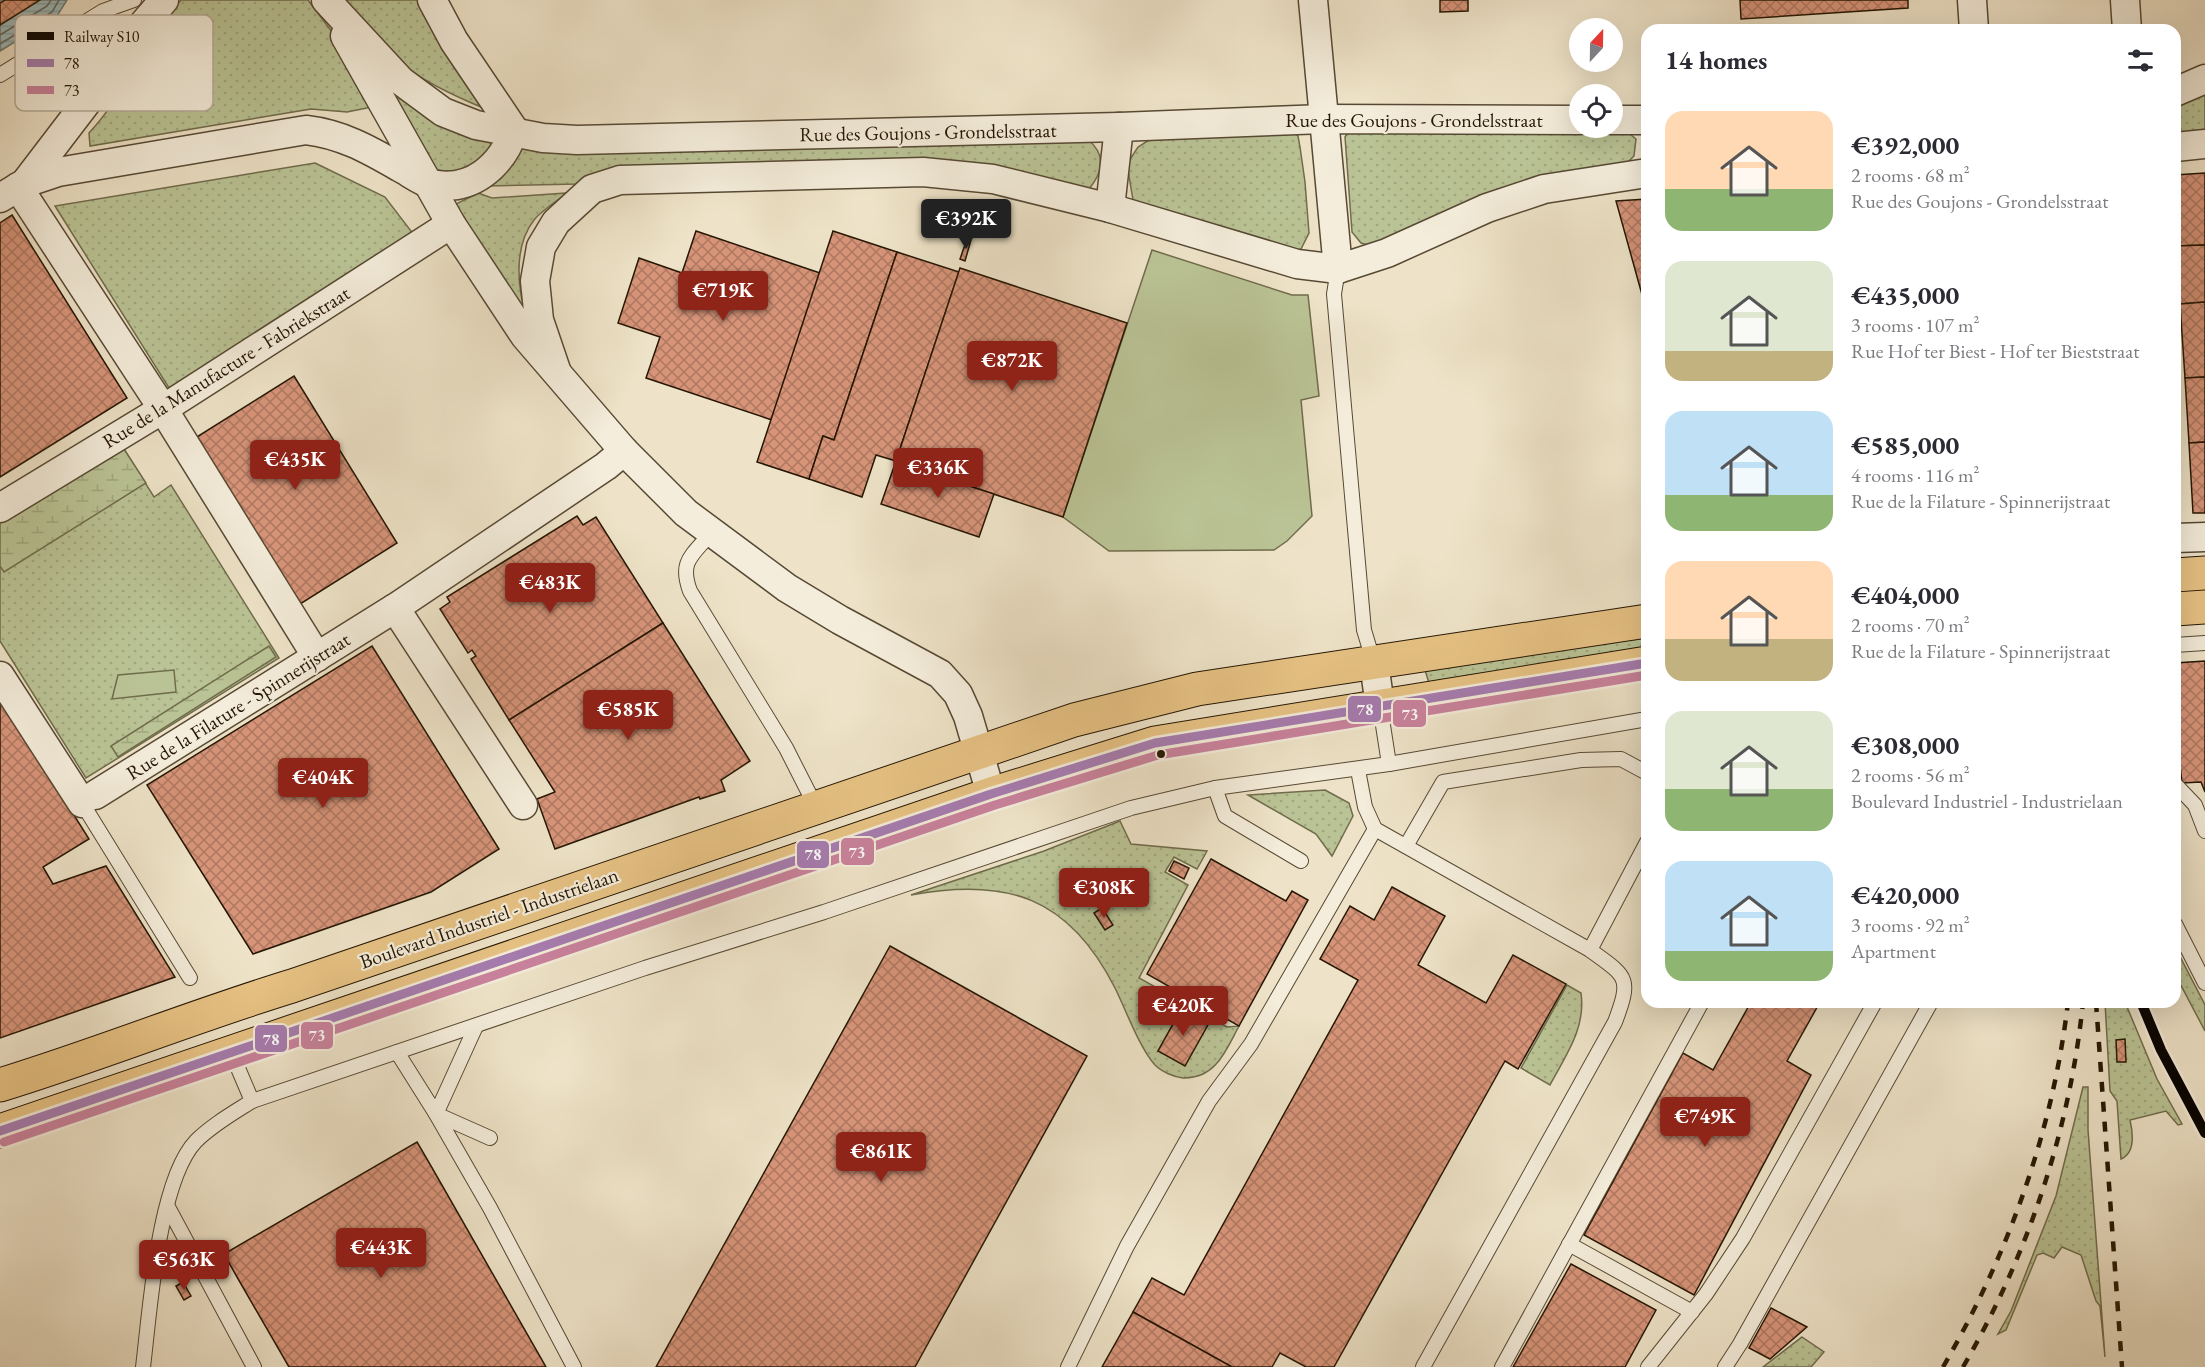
<!DOCTYPE html>
<html lang="en">
<head>
<meta charset="utf-8">
<style>
  :root { --surface:#fff; --page:#f7f7f7; --text:#2b2b33; --muted:#7c7c81; --accent:#8f2418 }
  body { margin:0; font-family:"EB Garamond",serif; background:var(--page); color:var(--text); height:100vh; display:flex; flex-direction:column; font-size:22px; white-space:nowrap }
  * { box-sizing:border-box; margin:0 }
  p { font-size:20px; color:var(--muted) }
  .icon { flex:none; width:33px; height:33px; fill:none; stroke:currentColor; stroke-width:2; stroke-linecap:round; stroke-linejoin:round }
  .map { position:relative; flex:1; overflow:hidden }
  .drawer { position:absolute; left:1641px; top:24px; width:540px; height:984px; display:flex; flex-direction:column; background:var(--surface); border-radius:18px; box-shadow:0 6px 24px #0002 }
  .drawer>* { flex:none }
  .needle { width:39px; rotate:22deg }
  .buttons { position:absolute; left:1569px; top:18px; display:grid; gap:12px }
  .buttons a { display:grid; place-items:center; width:54px; height:54px; border-radius:50%; background:var(--surface); box-shadow:0 6px 24px #0002; font-size:30px }
  .price { position:absolute; translate:-50% -51px; padding:0 14px; border-radius:6px; background:var(--accent); color:#fff; font-size:20px; line-height:39px; filter:drop-shadow(0 2px 3px #0008) }
  .price::after { content:''; position:absolute; left:50%; top:36px; width:18px; height:14px; margin-left:-9px; background:inherit; clip-path:polygon(0 0,100% 0,50% 100%) }
  .price.current { background:#222; color:#fff }
  ul { padding:0; list-style:none }
  li { display:flex; align-items:center; gap:18px; height:150px; padding:0 24px }
  li span { display:grid; place-items:center; flex:none; width:168px; height:120px; border-radius:18px; color:#555 }
  li>.icon { margin-inline-start:auto }
  span .icon { width:72px; height:72px; fill:#fffc; stroke-width:1 }
  li b { font-size:26px }
  h2 { display:flex; justify-content:space-between; align-items:center; height:72px; padding:0 24px; font-size:26px }
  .map>svg:first-child { display:block }
  .grass { fill:url(#grass-dots); stroke:#706c4c; stroke-width:1.5; fill-rule:evenodd }
  .wetland { fill:url(#wetland-marsh); stroke:#706c4c; stroke-width:1.5 }
  .garden { fill:#bac395; stroke:#706c4c; stroke-width:1.5 }
  .water { fill:url(#water-rules); stroke:#6d7a74; stroke-width:1.5 }
  .lines { fill:none; stroke-linecap:round; stroke-linejoin:round }
  .shore { stroke:#616961; stroke-width:1.5 }
  .building { fill:url(#building-cross-hatch); stroke:#251603; stroke-width:1.5 }
  .lane-casing { stroke:#574934; stroke-width:16 }
  .street-casing { stroke:#574934; stroke-width:31 }
  .primary-casing { stroke:#251603; stroke-width:35 }
  .lane { stroke:#f4eddb; stroke-width:14 }
  .street { stroke:#f4eddb; stroke-width:28 }
  .primary { stroke:#e7c284; stroke-width:33 }
  .rail { stroke:#251603; stroke-width:4.5; stroke-dasharray:10 10; stroke-linecap:butt }
  .bus-1-casing { stroke:#f4eddb; stroke-width:14 }
  .bus-2-casing { stroke:#f4eddb; stroke-width:14 }
  .bus-1 { stroke:#a67cb0; stroke-width:9 }
  .bus-2 { stroke:#c9829d; stroke-width:9 }
  .rail-1-casing { stroke:#f4eddb; stroke-width:15 }
  .rail-1 { stroke:#000; stroke-width:10 }
  .bus-dot { fill:#251603; stroke:#f4eddb; stroke-width:2 }
  .labels { text-anchor:middle; stroke-width:4.5; stroke-linejoin:round; paint-order:stroke }
  .street-label { font-size:20px; fill:#251603; stroke:#f4eddb }
  .key { fill:#f4eddb; stroke:#b6ac9a; stroke-width:1.5 }
  .key-label { font-size:16px; fill:#251603 }
  .line-badge { stroke:#f4eddb; stroke-width:2 }
  .badge-label { font-size:16px; text-anchor:middle; font-weight:bold; fill:#fff }
</style>
</head>
<body>
<div class="map">
<svg width="2205" height="1367" viewBox="0 0 2205 1367">
  <defs>
    <pattern id="grass-dots" width="8" height="8" patternUnits="userSpaceOnUse" patternTransform="scale(1.5)"><rect width="8" height="8" fill="#bac395"/><path d="M2 2h.1M6 6h.1" fill="none" stroke="#a0a77f" stroke-width="1.8" stroke-linecap="round"/></pattern>
    <pattern id="wetland-marsh" width="20" height="14" patternUnits="userSpaceOnUse" patternTransform="scale(1.5)"><rect width="20" height="14" fill="#bac395"/><path d="M1 5h8M5 5V1M11 12h8M15 12V8" fill="none" stroke="#a0a77f"/></pattern>
    <pattern id="water-rules" width="6" height="5" patternUnits="userSpaceOnUse" patternTransform="scale(1.5)"><rect width="6" height="5" fill="#9dbcbf"/><path d="M0 2.5h6" fill="none" stroke="#87a1a2"/></pattern>
    <pattern id="building-cross-hatch" width="8" height="8" patternUnits="userSpaceOnUse" patternTransform="scale(1.5)"><rect width="8" height="8" fill="#d79479"/><path d="M0 0l8 8M0 8l8-8" fill="none" stroke="#ae7861"/></pattern>
  </defs>
  <rect width="100%" height="100%" fill="#eee3c8"/>
  <filter id="stains"><feTurbulence type="fractalNoise" baseFrequency=".00333" numOctaves="4"/><feColorMatrix values="0 0 0 0 .2 0 0 0 0 .09 0 0 0 0 .02 0 0 0 .5 -.17"/></filter>
  <radialGradient id="worn" r=".72"><stop offset=".6" stop-color="#630" stop-opacity="0"/><stop offset="1" stop-color="#630" stop-opacity=".3"/></radialGradient>
  <!-- grass -->
  <g class="grass">
    <path d="M181 0H308L351 57 372 107 347 112 311 109 90 146 89 133C126 93 146 42 181 0Z"/>
    <path d="M346 0H424L482 99 481 107C421 82 380 58 346 0Z"/>
    <path d="M390 90H394C420 120 455 128 492 141L494 143 480 165 450 172 434 169Z"/>
    <path d="M2205 93V137H2175V104Z"/>
    <path d="M1608 128 1626 131 1636 139 1634 156 1627 163 1368 245 1361 243 1352 232 1345 137 1348 132Z"/>
    <path d="M1292 131 1298 136 1300 147 1305 182 1309 233 1301 249 1284 250 1133 200 1127 164 1138 147 1160 133Z"/>
    <path d="M1087 139C1107 154 1103 173 1088 190L594 174 586 176 577 184 487 186 515 161 518 146Z"/>
    <path d="M315 163 385 197 414 235 169 388 55 206Z"/>
    <path d="M478 193 492 198 567 193C557 201 542 210 534 220 513 247 517 290 528 320L454 205Z"/>
    <path d="M122 446 154 497 171 485 279 658 86 778 0 641V515Z"/>
    <path d="M1647 630V651L1429 683 1425 670Z"/>
    <path d="M1325 790 1349 803 1353 816 1332 856 1316 834 1248 795Z"/>
    <path d="M1120 821 1131 844 1207 851 1197 869 1174 857 1165 872 1188 885 1139 978 1227 1027 1239 1026C1226 1050 1216 1079 1183 1078 1174 1077 1162 1072 1155 1065 1139 1047 1126 1010 1115 988 1069 897 1007 877 911 895L1044 851ZM1182 1008 1209 1023 1158 1051Z"/>
    <path d="M2175 947 2205 1005V1031L2175 974Z"/>
    <path d="M1567 985 1581 993C1586 1028 1566 1055 1550 1085L1521 1068Z"/>
    <path d="M2105 1002H2125L2157 1079 2182 1124 2178 1125 2166 1111 2130 1120C2133 1133 2135 1153 2121 1159L2117 1101 2110 1091Z"/>
    <path d="M2083 1087H2088V1130L2105 1357 2100 1306 2096 1301 2081 1255 2062 1247 2054 1258 2043 1253 2037 1255 2006 1330 1998 1334 2011 1311 2056 1196Z"/>
    <path d="M1802 1337 1824 1352 1811 1367H1763Z"/>
  </g>
  <!-- wetland -->
  <g class="wetland">
    <path d="M122 446 146 483 4 572 0 566V523Z"/>
    <path d="M269 646 276 657 118 757 111 746Z"/>
  </g>
  <!-- garden -->
  <g class="garden">
    <path d="M1152 250 1292 295H1308L1319 396 1301 400 1312 516 1287 541 1274 550 1109 551 1063 517Z"/>
    <path d="M174 670 176 692 112 699 118 675Z"/>
  </g>
  <!-- water -->
  <path class="water" d="M0 0H67L57 16 0 51Z"/>
  <g class="lines">
    <!-- shore -->
    <g class="shore">
      <path d="M0 35 47 6 51 0"/>
      <path d="M0 44 52 12 59 0"/>
    </g>
  </g>
  <!-- building -->
  <g class="building">
    <path d="M5 0H40L0 25V3Z"/>
    <path d="M1440 0H1468V11L1440 12Z"/>
    <path d="M1740 0H1908V8L1741 19Z"/>
    <path d="M2205 173V245L2176 246 2175 175Z"/>
    <path d="M1647 199V308L1646 309 1616 201Z"/>
    <path d="M12 215 127 398 0 477V223Z"/>
    <path d="M696 231 820 273 772 420 646 378 660 337 618 323 639 258 682 273Z"/>
    <path d="M833 231 897 252 834 440 823 436 809 479 757 462Z"/>
    <path d="M967 239 971 240 965 261 960 259Z"/>
    <path d="M2205 245V302L2180 304 2176 246Z"/>
    <path d="M897 252 959 272 896 461 876 455 862 497 809 479 823 436 834 440Z"/>
    <path d="M960 268 1127 323 1063 517 963 484 966 474 958 471 955 481 896 461Z"/>
    <path d="M2205 302V377L2185 378 2180 304Z"/>
    <path d="M294 376 397 543 297 606 192 440Z"/>
    <path d="M2205 377V442L2189 443 2185 378Z"/>
    <path d="M2205 442V513H2193L2189 443Z"/>
    <path d="M896 461 955 481 958 471 966 474 963 484 994 494 979 537 881 504Z"/>
    <path d="M577 516 583 525 596 517 663 623 509 720 471 659 476 656 472 650 468 653 440 609 450 602 447 597Z"/>
    <path d="M663 623 750 761 721 780 725 791 700 799 699 797 555 849 537 799 555 792 509 720Z"/>
    <path d="M372 646 499 849 431 892 253 954 147 785Z"/>
    <path d="M2205 661V792L2201 782 2182 783 2175 721V663Z"/>
    <path d="M0 697 89 839 43 867 53 884 106 866 175 977 0 1038Z"/>
    <path d="M1211 859 1286 901 1292 891 1308 900 1239 1026 1147 974Z"/>
    <path d="M1174 861 1189 868 1184 879 1169 871Z"/>
    <path d="M1392 887 1445 916 1418 965 1486 1003 1513 955 1566 984 1518 1069 1505 1061 1501 1068 1334 1367H1306L1280 1353 1272 1367H1232L1133 1312 1152 1278 1184 1295 1358 980 1320 959 1350 906 1374 920Z"/>
    <path d="M1102 908 1113 925 1105 930 1094 913Z"/>
    <path d="M890 946 1087 1056 915 1367H656Z"/>
    <path d="M1751 1002H1820L1787 1061 1811 1075 1694 1295 1584 1235 1683 1053 1713 1070Z"/>
    <path d="M1182 1008 1209 1023 1185 1066 1158 1051Z"/>
    <path d="M2125 1039 2126 1062H2117L2116 1040Z"/>
    <path d="M417 1142 431 1166 546 1367H289L237 1277 224 1254Z"/>
    <path d="M1571 1264 1656 1310 1625 1367H1513Z"/>
    <path d="M183 1282 191 1296 184 1300 176 1286Z"/>
    <path d="M1771 1308 1807 1327 1770 1359 1749 1348Z"/>
    <path d="M1133 1312 1232 1367H1102Z"/>
  </g>
  <g class="lines">
    <!-- lane casing -->
    <g class="lane-casing">
      <g id="lane">
        <path d="M0 75 103 11 134 0"/>
        <path d="M1338 269 1334 294 1364 630 1374 663"/>
        <path d="M711 533C692 556 679 561 690 591L786 748 816 807"/>
        <path d="M2175 645 2205 643"/>
        <path d="M1389 764 1647 719"/>
        <path d="M1358 770 1365 807 1375 829 1590 950C1627 977 1632 977 1615 1022L1423 1367"/>
        <path d="M2175 784 2195 805 2205 831"/>
        <path d="M1215 788 1225 816 1301 861"/>
        <path d="M85 801 82 803 190 978"/>
        <path d="M1406 846 1443 782 1581 760 1621 759 1647 773"/>
        <path d="M2175 924 2205 983"/>
        <path d="M1590 950 1647 842"/>
        <path d="M397 1052 436 1114 476 1026"/>
        <path d="M252 1101 645 968 824 912 1131 808 1215 788 1389 764 1380 706"/>
        <path d="M490 1138 436 1114 490 1208 574 1367"/>
        <path d="M168 1207 254 1367"/>
        <path d="M1569 1244 1692 1312"/>
        <path d="M143 1367C150 1311 158 1181 196 1141 212 1125 233 1113 252 1101L232 1054"/>
        <path d="M1068 1367 1127 1246 1209 1101 1251 1044 1375 829"/>
        <path d="M1502 1367 1702 1002"/>
        <path d="M1648 1367 1706 1294 1743 1238 1875 1002"/>
        <path d="M1725 1367 1740 1344 1931 1002"/>
      </g>
    </g>
    <!-- street casing -->
    <g class="street-casing">
      <g id="street">
        <path d="M326 0 401 81 443 112 476 125 543 138 577 140 1119 127 1324 119 1580 120"/>
        <path d="M432 0 454 41 514 130"/>
        <path d="M1313 0 1338 269"/>
        <path d="M1972 0 1974 30"/>
        <path d="M2125 0 2127 30"/>
        <path d="M345 36 451 224 525 336 624 451 686 513 787 588 840 620 940 674 958 694 968 716 991 794"/>
        <path d="M2175 92 2205 79"/>
        <path d="M1612 120H1647"/>
        <path d="M2175 147 2205 144"/>
        <path d="M25 183 58 172 306 130C341 134 368 149 399 167 409 172 420 181 431 184 471 193 502 166 514 130"/>
        <path d="M18 187 163 409 317 657"/>
        <path d="M0 198 25 183 93 94 133 36 164 0"/>
        <path d="M1110 208 1119 127"/>
        <path d="M556 370 539 320 535 281 541 247 556 222 592 189 620 180 923 172 993 179 1110 208 1297 264 1338 269 1387 253 1487 208 1544 189 1647 173"/>
        <path d="M0 508 163 409 451 224"/>
        <path d="M2175 538 2205 537"/>
        <path d="M395 608 523 805"/>
        <path d="M1374 663 1380 706"/>
        <path d="M0 676 82 803"/>
        <path d="M95 795 395 608 606 466 624 451"/>
      </g>
    </g>
    <!-- primary casing -->
    <g class="primary-casing">
      <g id="primary">
        <path d="M2175 575 2205 573"/>
        <path d="M2175 609 2205 607"/>
        <path d="M0 1085C98 1055 194 1016 292 986L1074 720 1197 689 1647 621"/>
        <path d="M0 1131 991 794 1155 743 1647 663"/>
      </g>
    </g>
    <!-- lane -->
    <use href="#lane" class="lane"/>
    <!-- street -->
    <use href="#street" class="street"/>
    <!-- primary -->
    <use href="#primary" class="primary"/>
    <!-- rail -->
    <g class="rail">
      <path d="M2096 1002 2122 1367"/>
      <path d="M1943 1367C2008 1255 2053 1131 2068 1002"/>
      <path d="M1963 1367C2028 1255 2070 1130 2083 1002"/>
    </g>
    <!-- bus-1 casing -->
    <g class="bus-1-casing">
      <path id="bus-1" d="M0 1131 991 794 1155 743 1647 663"/>
    </g>
    <!-- bus-2 casing -->
    <g class="bus-2-casing">
      <path id="bus-2" d="M4 1142 995 805 1158 755 1647 675"/>
    </g>
    <!-- bus-1 -->
    <use href="#bus-1" class="bus-1"/>
    <!-- bus-2 -->
    <use href="#bus-2" class="bus-2"/>
    <!-- rail-1 casing -->
    <g class="rail-1-casing">
      <path id="rail-1" d="M2141 1002 2161 1050 2205 1133"/>
    </g>
    <!-- rail-1 -->
    <use href="#rail-1" class="rail-1"/>
  </g>
  <!-- markers -->
  <circle class="bus-dot" cx="1161" cy="754" r="5"/>
  <g class="labels">
    <!-- street labels -->
    <g class="street-label">
      <text x="1414" y="127">Rue des Goujons - Grondelsstraat</text>
      <text transform="translate(928 132) rotate(-1)" y="7">Rue des Goujons - Grondelsstraat</text>
      <text transform="translate(226 367) rotate(-32)" y="7">Rue de la Manufacture - Fabriekstraat</text>
      <text transform="translate(238 706) rotate(-32)" y="7">Rue de la Filature - Spinnerijstraat</text>
      <text transform="translate(489 918) rotate(-19)" y="7">Boulevard Industriel - Industrielaan</text>
    </g>
  </g>
  <!-- legend -->
  <rect x="15" y="15" width="198" height="96" rx="9" class="key"/>
  <rect x="27" y="32" width="27" height="8" fill="#000"/>
  <rect x="27" y="59" width="27" height="8" fill="#a67cb0"/>
  <rect x="27" y="86" width="27" height="8" fill="#c9829d"/>
  <g class="key-label">
    <text x="64" y="42">Railway S10</text>
    <text x="64" y="69">78</text>
    <text x="64" y="96">73</text>
  </g>
  <g class="line-badge">
    <rect x="1347" y="695" width="35" height="28" rx="6" fill="#a67cb0"/>
    <rect x="1392" y="699" width="35" height="29" rx="6" fill="#c9829d"/>
    <rect x="840" y="837" width="35" height="29" rx="6" fill="#c9829d"/>
    <rect x="796" y="840" width="34" height="29" rx="6" fill="#a67cb0"/>
    <rect x="300" y="1021" width="34" height="29" rx="6" fill="#c9829d"/>
    <rect x="254" y="1024" width="34" height="29" rx="6" fill="#a67cb0"/>
  </g>
  <g class="badge-label">
    <text x="1365" y="715">78</text>
    <text x="1410" y="720">73</text>
    <text x="857" y="858">73</text>
    <text x="813" y="860">78</text>
    <text x="317" y="1041">73</text>
    <text x="271" y="1045">78</text>
  </g>
  <rect width="100%" height="100%" filter="url(#stains)"/>
  <rect width="100%" height="100%" fill="url(#worn)"/>
</svg>
<div class="buttons">
<a><svg class="needle" viewBox="-14 -14 28 28"><path d="M0-13l5 13h-10z" fill="#e53935"/><path d="M0 13l5-13h-10z" fill="#7c7c81"/></svg></a>
<a><svg class="icon" aria-label="locate" viewBox="0 0 24 24"><circle cx="12" cy="12" r="6"/><path d="M12 2v4M12 18v4M2 12h4M18 12h4"/></svg></a>
</div>
<b class="price current" style="left:966px;top:250px">€392K</b>
<b class="price" style="left:723px;top:322px">€719K</b>
<b class="price" style="left:1012px;top:392px">€872K</b>
<b class="price" style="left:295px;top:491px">€435K</b>
<b class="price" style="left:938px;top:499px">€336K</b>
<b class="price" style="left:550px;top:614px">€483K</b>
<b class="price" style="left:628px;top:741px">€585K</b>
<b class="price" style="left:323px;top:809px">€404K</b>
<b class="price" style="left:1104px;top:919px">€308K</b>
<b class="price" style="left:1183px;top:1037px">€420K</b>
<b class="price" style="left:1705px;top:1148px">€749K</b>
<b class="price" style="left:881px;top:1183px">€861K</b>
<b class="price" style="left:381px;top:1279px">€443K</b>
<b class="price" style="left:184px;top:1291px">€563K</b>
<section class="drawer">
<h2>14 homes<svg class="icon" aria-label="filters" viewBox="0 0 24 24"><path d="M4 7h16M4 17h16"/><circle cx="9" cy="7" r="2"/><circle cx="15" cy="17" r="2"/></svg></h2>
<ul>
<li><span style="background:linear-gradient(#ffd9b3 65%,#8fb573 0)"><svg class="icon" aria-label="home" viewBox="0 0 24 24"><path d="M3 11l9-7 9 7M6 9v11h12V9"/></svg></span><div><b>€392,000</b><p>2 rooms · 68 m²</p><p>Rue des Goujons - Grondelsstraat</p></div></li>
<li><span style="background:linear-gradient(#dfe7d0 75%,#c2b280 0)"><svg class="icon" aria-label="home" viewBox="0 0 24 24"><path d="M3 11l9-7 9 7M6 9v11h12V9"/></svg></span><div><b>€435,000</b><p>3 rooms · 107 m²</p><p>Rue Hof ter Biest - Hof ter Bieststraat</p></div></li>
<li><span style="background:linear-gradient(#bfe0f5 70%,#8fb573 0)"><svg class="icon" aria-label="home" viewBox="0 0 24 24"><path d="M3 11l9-7 9 7M6 9v11h12V9"/></svg></span><div><b>€585,000</b><p>4 rooms · 116 m²</p><p>Rue de la Filature - Spinnerijstraat</p></div></li>
<li><span style="background:linear-gradient(#ffd9b3 65%,#c2b280 0)"><svg class="icon" aria-label="home" viewBox="0 0 24 24"><path d="M3 11l9-7 9 7M6 9v11h12V9"/></svg></span><div><b>€404,000</b><p>2 rooms · 70 m²</p><p>Rue de la Filature - Spinnerijstraat</p></div></li>
<li><span style="background:linear-gradient(#dfe7d0 65%,#8fb573 0)"><svg class="icon" aria-label="home" viewBox="0 0 24 24"><path d="M3 11l9-7 9 7M6 9v11h12V9"/></svg></span><div><b>€308,000</b><p>2 rooms · 56 m²</p><p>Boulevard Industriel - Industrielaan</p></div></li>
<li><span style="background:linear-gradient(#bfe0f5 75%,#8fb573 0)"><svg class="icon" aria-label="home" viewBox="0 0 24 24"><path d="M3 11l9-7 9 7M6 9v11h12V9"/></svg></span><div><b>€420,000</b><p>3 rooms · 92 m²</p><p>Apartment</p></div></li>
</ul>
</section>
</div>
</body>
</html>
